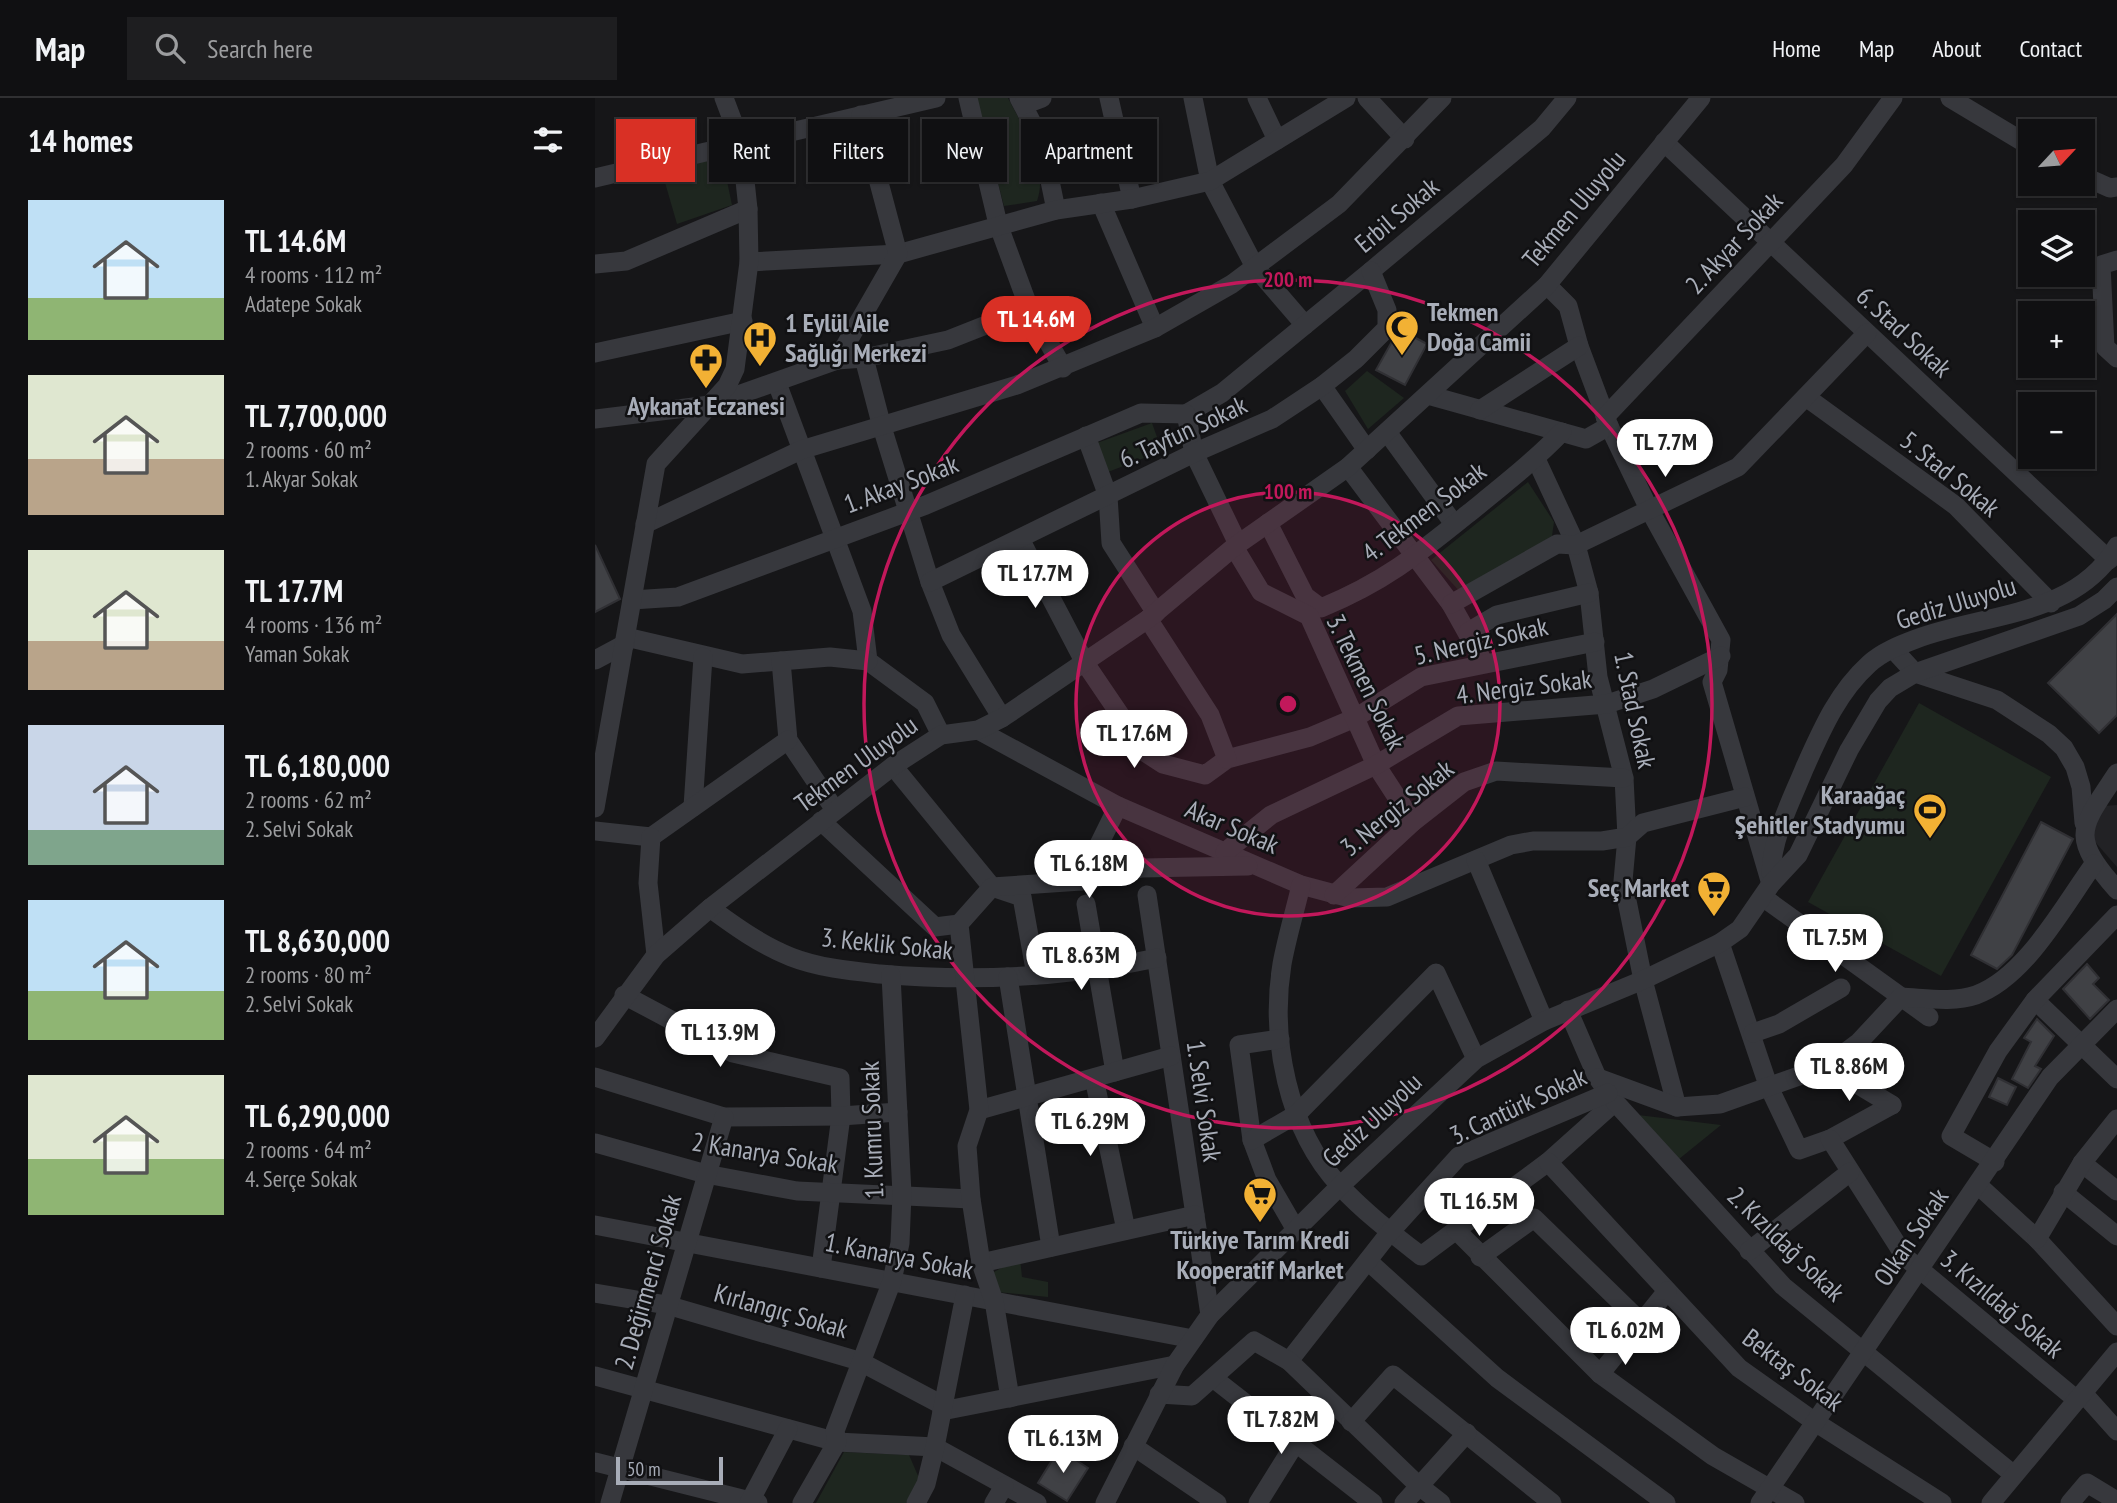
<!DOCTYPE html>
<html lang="en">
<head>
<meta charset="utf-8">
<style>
  :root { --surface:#101012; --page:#1e1e20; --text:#f1f3f6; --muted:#9c9d9f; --line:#303032; --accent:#d93025 }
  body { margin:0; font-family:"PT Sans Narrow",sans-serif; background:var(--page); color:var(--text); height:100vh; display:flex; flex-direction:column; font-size:26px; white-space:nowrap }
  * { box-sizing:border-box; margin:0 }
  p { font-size:23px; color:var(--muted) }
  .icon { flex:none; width:38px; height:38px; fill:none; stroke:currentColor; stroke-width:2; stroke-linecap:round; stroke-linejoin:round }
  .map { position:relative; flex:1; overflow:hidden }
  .panel { display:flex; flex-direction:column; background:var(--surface); width:595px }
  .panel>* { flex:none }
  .banner { position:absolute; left:21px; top:21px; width:665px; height:63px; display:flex; gap:14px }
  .needle { width:46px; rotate:64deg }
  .buttons { position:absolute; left:1423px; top:21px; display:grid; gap:14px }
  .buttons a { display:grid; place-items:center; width:77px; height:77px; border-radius:0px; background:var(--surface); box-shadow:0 2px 5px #0004,0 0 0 2px var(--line); font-size:35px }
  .scale { position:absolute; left:21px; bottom:18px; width:107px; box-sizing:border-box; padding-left:7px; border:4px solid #a8adb8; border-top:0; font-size:19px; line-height:24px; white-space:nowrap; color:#a8adb8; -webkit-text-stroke:5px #111113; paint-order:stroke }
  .price { position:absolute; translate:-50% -60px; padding:0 16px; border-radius:24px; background:#fff; color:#222; font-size:23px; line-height:46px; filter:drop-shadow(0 2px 4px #0008) }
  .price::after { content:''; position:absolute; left:50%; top:42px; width:21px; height:16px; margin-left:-10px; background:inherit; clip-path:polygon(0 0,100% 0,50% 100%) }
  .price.active { background:var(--accent); color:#fff }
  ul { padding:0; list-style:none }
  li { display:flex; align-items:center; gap:21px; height:175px; padding:0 28px }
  li span { display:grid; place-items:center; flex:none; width:196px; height:140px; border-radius:0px; color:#555 }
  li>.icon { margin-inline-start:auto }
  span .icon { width:84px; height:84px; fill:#fffc; stroke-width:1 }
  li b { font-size:30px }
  h2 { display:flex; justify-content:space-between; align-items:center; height:84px; padding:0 28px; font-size:30px }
  .chip { padding:0 24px; border-radius:0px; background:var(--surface); box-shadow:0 2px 5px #0004,0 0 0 2px var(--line); font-size:24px; line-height:63px }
  .chip.active { background:var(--accent); color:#fff }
  header { display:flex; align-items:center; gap:42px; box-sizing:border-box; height:98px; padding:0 35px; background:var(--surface); border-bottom:2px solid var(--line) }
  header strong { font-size:33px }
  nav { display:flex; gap:38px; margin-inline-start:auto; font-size:24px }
  .search { width:490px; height:63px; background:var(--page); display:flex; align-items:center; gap:18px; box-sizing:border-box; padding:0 24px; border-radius:0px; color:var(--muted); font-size:26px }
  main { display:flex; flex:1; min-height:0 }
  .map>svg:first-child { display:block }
  .built { fill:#222225 }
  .green { fill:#1e261f }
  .building { fill:#404145; stroke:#303034; stroke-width:2 }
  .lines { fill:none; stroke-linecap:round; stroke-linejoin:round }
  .minor { stroke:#37383d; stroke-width:19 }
  .ring { fill:none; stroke:#c2185b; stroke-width:3.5 }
  .labels { text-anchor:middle; stroke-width:5; stroke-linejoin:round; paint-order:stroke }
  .street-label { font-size:26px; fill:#a8adb8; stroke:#111113 }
  .poi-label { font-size:26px; font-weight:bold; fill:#a8adb8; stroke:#111113; text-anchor:start }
  .centre { fill:#c2185b; stroke:#111113; stroke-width:3.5 }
  .ring-label { font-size:21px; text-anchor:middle; font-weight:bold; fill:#c2185b; stroke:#111113; stroke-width:5; stroke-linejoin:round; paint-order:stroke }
</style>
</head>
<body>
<header>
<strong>Map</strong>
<div class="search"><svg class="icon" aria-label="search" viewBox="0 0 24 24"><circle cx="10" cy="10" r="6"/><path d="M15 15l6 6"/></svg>Search here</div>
<nav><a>Home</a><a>Map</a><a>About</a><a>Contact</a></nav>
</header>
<main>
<section class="panel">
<h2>14 homes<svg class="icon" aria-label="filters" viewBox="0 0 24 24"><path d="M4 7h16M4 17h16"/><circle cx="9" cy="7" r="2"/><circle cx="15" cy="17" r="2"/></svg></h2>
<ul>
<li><span style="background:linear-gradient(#bfe0f5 70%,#8fb573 0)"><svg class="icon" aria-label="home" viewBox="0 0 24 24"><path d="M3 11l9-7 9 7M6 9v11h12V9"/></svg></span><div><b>TL 14.6M</b><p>4 rooms · 112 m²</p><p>Adatepe Sokak</p></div></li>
<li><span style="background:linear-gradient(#dfe7d0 60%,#b9a48a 0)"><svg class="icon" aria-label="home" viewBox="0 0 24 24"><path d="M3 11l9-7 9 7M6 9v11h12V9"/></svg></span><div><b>TL 7,700,000</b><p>2 rooms · 60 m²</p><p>1. Akyar Sokak</p></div></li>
<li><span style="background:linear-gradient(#dfe7d0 65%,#b9a48a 0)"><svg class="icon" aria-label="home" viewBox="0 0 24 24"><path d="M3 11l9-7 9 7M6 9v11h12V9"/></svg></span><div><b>TL 17.7M</b><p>4 rooms · 136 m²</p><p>Yaman Sokak</p></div></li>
<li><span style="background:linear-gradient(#c9d6e8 75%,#7fa58c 0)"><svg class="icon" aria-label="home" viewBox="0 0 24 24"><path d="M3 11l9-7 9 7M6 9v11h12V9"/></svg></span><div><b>TL 6,180,000</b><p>2 rooms · 62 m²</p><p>2. Selvi Sokak</p></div></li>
<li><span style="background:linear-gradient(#bfe0f5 65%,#8fb573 0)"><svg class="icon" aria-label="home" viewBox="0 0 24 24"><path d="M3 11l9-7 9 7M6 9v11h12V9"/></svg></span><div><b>TL 8,630,000</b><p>2 rooms · 80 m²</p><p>2. Selvi Sokak</p></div></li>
<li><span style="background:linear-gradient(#dfe7d0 60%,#8fb573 0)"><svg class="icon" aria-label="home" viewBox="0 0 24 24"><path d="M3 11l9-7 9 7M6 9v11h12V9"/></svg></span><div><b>TL 6,290,000</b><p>2 rooms · 64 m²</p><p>4. Serçe Sokak</p></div></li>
</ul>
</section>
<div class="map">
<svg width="1522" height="1405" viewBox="0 0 1522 1405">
  <rect width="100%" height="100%" fill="#161618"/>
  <!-- built -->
  <path class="built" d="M1522 707V769L1495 738 1509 708Z"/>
  <!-- green -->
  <g class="green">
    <path d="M381 0H413C428 29 454 70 442 103L409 108Z"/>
    <path d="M127 59 137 107 82 126 67 74Z"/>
    <path d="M772 273 809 300 773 331 750 293Z"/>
    <path d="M557 325 567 353 513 374 502 345Z"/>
    <path d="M933 384 959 424 957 438 866 495 836 462Z"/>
    <path d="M1324 605 1456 679 1346 878 1213 804Z"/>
    <path d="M1043 1017 1126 1027 1084 1061Z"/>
    <path d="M425 1160 427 1179 453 1184V1199L402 1194 397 1175Z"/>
    <path d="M249 1354 314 1357 324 1380 311 1405H221Z"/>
  </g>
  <!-- building -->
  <g class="building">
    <path d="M804 231 832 246 810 287 781 272Z"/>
    <path d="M0 447 25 501 0 514Z"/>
    <path d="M1522 516V617L1504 635 1453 585Z"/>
    <path d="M1446 724 1478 741 1417 857 1402 871 1376 857Z"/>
    <path d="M1492 866 1504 880 1498 886 1514 902 1495 921 1468 891Z"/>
    <path d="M1442 921 1459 938 1440 968 1446 971 1433 990 1417 981 1436 944 1429 940Z"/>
    <path d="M1403 980 1421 989 1412 1007 1394 999Z"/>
    <path d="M464 1351 493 1370 472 1403 443 1385Z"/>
  </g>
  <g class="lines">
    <!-- minor -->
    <g class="minor">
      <path d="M373 0 403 126 434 210 468 270"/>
      <path d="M424 0 447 44 461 112"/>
      <path d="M514 0 537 101"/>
      <path d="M598 0 615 83 660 169 710 227"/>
      <path d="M662 0 682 42"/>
      <path d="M772 0 810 41"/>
      <path d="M1355 0 1435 48"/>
      <path d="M428 7 447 0"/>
      <path d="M1069 44 1514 462"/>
      <path d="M1488 78 1515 90 1522 89"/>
      <path d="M0 80 341 0"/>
      <path d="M506 105 560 230"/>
      <path d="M1522 162 1506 167 1510 249 1522 260"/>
      <path d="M154 164 303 156 461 112 537 101 615 83 751 0"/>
      <path d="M0 166 31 163 153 111"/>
      <path d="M952 187 973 208 984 248 1014 328 1054 411 1126 542 1123 572 1117 584 1176 786"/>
      <path d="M0 255 148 223"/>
      <path d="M269 260 287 329 335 484 356 537 407 620"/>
      <path d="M242 262 303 156 266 17"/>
      <path d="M182 285 267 513 273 563 330 605 346 637"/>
      <path d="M727 288 772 352"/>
      <path d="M833 297 991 341 1014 328"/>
      <path d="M1211 299 1361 408 1456 505"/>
      <path d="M885 312 984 248"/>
      <path d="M591 316 627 295 776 173 947 30 972 0"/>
      <path d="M591 316 599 355 643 446"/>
      <path d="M1010 319 1249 67 1298 0"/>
      <path d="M0 321 115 307 242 262 269 260 353 242 434 210"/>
      <path d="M792 334 859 426"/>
      <path d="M491 338 513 398 516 445 561 515"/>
      <path d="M941 361 981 447 994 495 1003 579 1029 680 1032 739 1028 783 1048 882 1082 1009"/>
      <path d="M753 369 856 506 889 565"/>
      <path d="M673 425 710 498 726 510C789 484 822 457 874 415 906 389 938 364 967 334"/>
      <path d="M50 426 206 352 422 287 560 230 637 186 744 106 847 0"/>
      <path d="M425 441 490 565 551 655 568 666 610 677 632 661 715 639 760 620 826 579 1000 544"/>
      <path d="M639 449 666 494 714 518 781 667 818 724"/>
      <path d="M335 484 599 355 677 321 727 288 761 261 792 230V212L776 173"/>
      <path d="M37 502 83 499 331 407 546 315 591 316"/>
      <path d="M856 506 962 446 981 447 1143 369 1272 235"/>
      <path d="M553 521 615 617 632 661"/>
      <path d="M873 534 902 517 994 495"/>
      <path d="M31 539 147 566 235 559 273 563"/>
      <path d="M1298 551 1320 575 1402 602 1454 636 1469 650 1480 669 1486 689 1489 725"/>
      <path d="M0 562 30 546"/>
      <path d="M186 563 193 642 240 712"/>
      <path d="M383 632 523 708 706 787 755 800 792 799 916 747 938 743H1007L1032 739 1048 725 1150 699"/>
      <path d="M298 668 397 789 427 799 441 877"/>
      <path d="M1522 675C1485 731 1474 737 1522 792"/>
      <path d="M98 709 108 559"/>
      <path d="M0 710 61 366 132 288 140 271 154 164 153 111 146 45 129 0"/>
      <path d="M226 723 340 829 364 826"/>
      <path d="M0 733 56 739 193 642"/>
      <path d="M56 739 53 785 61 857"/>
      <path d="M630 754 676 717 781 667 863 618 1012 606 1058 591 1126 558"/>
      <path d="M881 762 949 923"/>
      <path d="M1176 775C1177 739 1197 701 1210 669 1227 631 1243 594 1274 566 1287 554 1305 547 1321 541 1391 515 1480 519 1522 448"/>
      <path d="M486 783 523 708"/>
      <path d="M706 787C700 813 692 839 687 866 675 940 692 1031 745 1088 769 1114 798 1136 826 1158L953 1064 1020 1004"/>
      <path d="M552 797 615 1217"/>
      <path d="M739 797 818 724 869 684 901 673 1029 680"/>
      <path d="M1169 800 1334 919"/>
      <path d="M491 806 520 974"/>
      <path d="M115 810C141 829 166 847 196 859 224 870 256 873 285 876 378 884 470 880 562 860"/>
      <path d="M1125 845 1173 987 1204 1052 1235 1041 1297 1007"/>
      <path d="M413 879 456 1149"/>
      <path d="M29 897 138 955 245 980 246 1018 226 1170"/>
      <path d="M1440 902 1522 981"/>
      <path d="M973 912 1002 979 1020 1004 1188 1188 1419 1377"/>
      <path d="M1158 935 1184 926 1246 890"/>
      <path d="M0 940 61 857 115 810 298 668 346 637 383 632 407 620 553 521 639 449 753 369 952 187 1106 0"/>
      <path d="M685 941 644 947 657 1042 672 1082 701 1132"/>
      <path d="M1232 968 1297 1007"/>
      <path d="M0 979 129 1019 246 1018 303 1014"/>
      <path d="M499 980 531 1132"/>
      <path d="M1003 980 1082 1009 1125 1006 1232 968 1264 944 1306 899C1330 900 1358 905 1381 897 1431 879 1469 807 1499 766"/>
      <path d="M384 1012 576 958"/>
      <path d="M1235 1041 1310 1159 1482 1302"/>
      <path d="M657 1042 702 1016 841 875 881 961"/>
      <path d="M0 1045 111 1076 202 1093 376 1101"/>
      <path d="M953 1064 1144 1270 1220 1324 1347 1405"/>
      <path d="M1400 1064 1356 1038 1403 953 1440 902 1522 817"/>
      <path d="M1487 1065 1522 1093"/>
      <path d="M1384 1088 1442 1141 1522 1228"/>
      <path d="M1468 1094 1522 1138"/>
      <path d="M0 1127 598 1241"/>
      <path d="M861 1132 1005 1276 1118 1358 1200 1405"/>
      <path d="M1442 1141 1487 1065 1522 1021"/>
      <path d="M1154 1153 1255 1074"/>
      <path d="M885 1159 939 1120 1046 1224"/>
      <path d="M773 1163 902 1280 1071 1405"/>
      <path d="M386 1165 600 1117"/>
      <path d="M0 1195 72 1207 264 1263 349 1308"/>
      <path d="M694 1263 795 1134 864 1058 1013 995"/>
      <path d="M1005 1276 1072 1193"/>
      <path d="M0 1278 242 1344 340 1349 442 1405"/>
      <path d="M618 1280 778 1405"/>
      <path d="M1488 1295 1522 1333"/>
      <path d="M564 1296 597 1298 659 1243 694 1263 823 1387 846 1405"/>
      <path d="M415 1300 399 1203 386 1165 376 1101 372 1048 384 1012 364 826 397 789 486 783 547 770 653 768"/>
      <path d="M347 1313 580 1267"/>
      <path d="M756 1324 798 1277 957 1405"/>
      <path d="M538 1348 622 1405"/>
      <path d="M0 1364 163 1405"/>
      <path d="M15 1405 129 1019"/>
      <path d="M154 1405 193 1331"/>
      <path d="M207 1405 242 1344 240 1333 297 1183 305 1145 307 1096 296 877"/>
      <path d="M321 1405 331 1386 340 1349 370 1197"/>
      <path d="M399 1405 409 1388"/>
      <path d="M510 1405 580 1267 615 1217 745 1088 881 961 949 923 1048 882 1125 845 1145 831 1176 786 1203 757 1254 652 1283 603 1295 590 1320 575 1484 518 1509 502 1522 489"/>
      <path d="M663 1405 701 1344"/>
      <path d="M809 1405 872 1335"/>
      <path d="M1165 1405 1455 979 1522 911"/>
      <path d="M1396 1405 1522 1254"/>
      <path d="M1475 1405 1492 1385 1522 1403"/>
    </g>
  </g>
  <!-- distance rings -->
  <circle cx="693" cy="606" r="212" fill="#c2185b" fill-opacity=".12"/>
  <g class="ring">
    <circle cx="693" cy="606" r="212"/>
    <circle cx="693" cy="606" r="424"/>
  </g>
  <!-- icons -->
  <defs>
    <g id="mosque-pin" transform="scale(1.75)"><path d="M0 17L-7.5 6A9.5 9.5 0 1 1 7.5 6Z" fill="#f2b134" stroke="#111113"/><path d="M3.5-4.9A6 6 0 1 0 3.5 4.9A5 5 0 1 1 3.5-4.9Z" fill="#111"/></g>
    <g id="hospital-pin" transform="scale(1.75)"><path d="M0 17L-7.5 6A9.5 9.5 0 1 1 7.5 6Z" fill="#f2b134" stroke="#111113"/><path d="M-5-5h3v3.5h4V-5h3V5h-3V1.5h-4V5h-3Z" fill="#111"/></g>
    <g id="pharmacy-pin" transform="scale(1.75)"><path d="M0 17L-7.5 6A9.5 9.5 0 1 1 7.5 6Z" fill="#f2b134" stroke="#111113"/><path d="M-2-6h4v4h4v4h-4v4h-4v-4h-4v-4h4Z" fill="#111"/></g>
    <g id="stadium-pin" transform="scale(1.75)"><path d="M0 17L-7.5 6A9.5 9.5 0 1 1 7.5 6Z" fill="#f2b134" stroke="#111113"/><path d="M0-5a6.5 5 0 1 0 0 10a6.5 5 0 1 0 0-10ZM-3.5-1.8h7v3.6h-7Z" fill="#111"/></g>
    <g id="supermarket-pin" transform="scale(1.75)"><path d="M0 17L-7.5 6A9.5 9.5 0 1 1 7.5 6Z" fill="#f2b134" stroke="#111113"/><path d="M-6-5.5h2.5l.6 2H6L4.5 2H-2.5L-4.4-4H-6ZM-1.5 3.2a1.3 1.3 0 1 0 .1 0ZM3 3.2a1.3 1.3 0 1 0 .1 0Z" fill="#111"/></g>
  </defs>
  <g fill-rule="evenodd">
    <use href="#mosque-pin" x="807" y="229"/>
    <use href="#hospital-pin" x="165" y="240"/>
    <use href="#pharmacy-pin" x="111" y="262"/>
    <use href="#stadium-pin" x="1335" y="712"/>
    <use href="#supermarket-pin" x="1119" y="790"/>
    <use href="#supermarket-pin" x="665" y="1096"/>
  </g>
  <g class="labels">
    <!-- street labels -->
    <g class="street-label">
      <text transform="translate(979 111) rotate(-50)" y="9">Tekmen Uluyolu</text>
      <text transform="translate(802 117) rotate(-40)" y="9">Erbil Sokak</text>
      <text transform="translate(1139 145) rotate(-47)" y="9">2. Akyar Sokak</text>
      <text transform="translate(1309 234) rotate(43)" y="9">6. Stad Sokak</text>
      <text transform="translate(588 334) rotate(-25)" y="9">6. Tayfun Sokak</text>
      <text transform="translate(1355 376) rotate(39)" y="9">5. Stad Sokak</text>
      <text transform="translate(306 386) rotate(-21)" y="9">1. Akay Sokak</text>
      <text transform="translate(829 414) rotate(-37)" y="9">4. Tekmen Sokak</text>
      <text transform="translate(1361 505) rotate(-17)" y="9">Gediz Uluyolu</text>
      <text transform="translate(886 543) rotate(-13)" y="9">5. Nergiz Sokak</text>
      <text transform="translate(771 584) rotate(64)" y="9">3. Tekmen Sokak</text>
      <text transform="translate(929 589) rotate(-7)" y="9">4. Nergiz Sokak</text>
      <text transform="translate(1040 612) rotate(78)" y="9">1. Stad Sokak</text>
      <text transform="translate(261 666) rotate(-36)" y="9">Tekmen Uluyolu</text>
      <text transform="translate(802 710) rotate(-39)" y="9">3. Nergiz Sokak</text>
      <text transform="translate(637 729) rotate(23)" y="9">Akar Sokak</text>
      <text transform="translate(292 846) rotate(6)" y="9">3. Keklik Sokak</text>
      <text transform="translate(609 1003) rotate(82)" y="9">1. Selvi Sokak</text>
      <text transform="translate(923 1008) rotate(-25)" y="9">3. Cantürk Sokak</text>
      <text transform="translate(777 1022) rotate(-43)" y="9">Gediz Uluyolu</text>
      <text transform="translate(277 1032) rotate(-92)" y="9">1. Kumru Sokak</text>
      <text transform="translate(170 1055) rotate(9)" y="9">2 Kanarya Sokak</text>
      <text transform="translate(1316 1139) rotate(-56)" y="9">Olkan Sokak</text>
      <text transform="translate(1191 1146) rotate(44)" y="9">2. Kızıldağ Sokak</text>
      <text transform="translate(304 1158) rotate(11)" y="9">1. Kanarya Sokak</text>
      <text transform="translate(53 1184) rotate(-74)" y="9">2. Değirmenci Sokak</text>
      <text transform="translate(1407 1206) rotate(40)" y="9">3. Kızıldağ Sokak</text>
      <text transform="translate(186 1213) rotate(16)" y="9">Kırlangıç Sokak</text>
      <text transform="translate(1198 1272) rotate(37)" y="9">Bektaş Sokak</text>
    </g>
    <!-- poi labels -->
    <g class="poi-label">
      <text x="832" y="223">Tekmen<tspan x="832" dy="30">Doğa Camii</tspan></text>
      <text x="190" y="234">1 Eylül Aile<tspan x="190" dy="30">Sağlığı Merkezi</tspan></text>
      <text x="111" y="317" text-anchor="middle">Aykanat Eczanesi</text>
      <text x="1310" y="706" text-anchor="end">Karaağaç<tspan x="1310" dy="30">Şehitler Stadyumu</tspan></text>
      <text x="1094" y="799" text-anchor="end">Seç Market</text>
      <text x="665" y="1151" text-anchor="middle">Türkiye Tarım Kredi<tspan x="665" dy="30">Kooperatif Market</tspan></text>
    </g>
  </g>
  <circle cx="693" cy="606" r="10" class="centre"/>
  <g class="ring-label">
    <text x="693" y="189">200 m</text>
    <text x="693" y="401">100 m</text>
  </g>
</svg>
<div class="buttons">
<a><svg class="needle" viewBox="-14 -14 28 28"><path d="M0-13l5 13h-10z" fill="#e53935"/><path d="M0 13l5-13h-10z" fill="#9c9d9f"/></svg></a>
<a><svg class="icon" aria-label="layers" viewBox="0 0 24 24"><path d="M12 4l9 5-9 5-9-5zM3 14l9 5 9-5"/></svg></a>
<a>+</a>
<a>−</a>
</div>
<div class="scale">50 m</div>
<b class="price active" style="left:441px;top:258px">TL 14.6M</b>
<b class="price" style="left:1070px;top:381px">TL 7.7M</b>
<b class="price" style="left:440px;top:512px">TL 17.7M</b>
<b class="price" style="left:539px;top:672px">TL 17.6M</b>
<b class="price" style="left:494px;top:802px">TL 6.18M</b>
<b class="price" style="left:1240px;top:876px">TL 7.5M</b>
<b class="price" style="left:486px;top:894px">TL 8.63M</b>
<b class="price" style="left:125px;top:971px">TL 13.9M</b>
<b class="price" style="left:1254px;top:1005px">TL 8.86M</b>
<b class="price" style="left:495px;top:1060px">TL 6.29M</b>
<b class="price" style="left:884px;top:1140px">TL 16.5M</b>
<b class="price" style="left:1030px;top:1269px">TL 6.02M</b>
<b class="price" style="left:686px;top:1358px">TL 7.82M</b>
<b class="price" style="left:468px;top:1377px">TL 6.13M</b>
<div class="banner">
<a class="chip active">Buy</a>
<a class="chip">Rent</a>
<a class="chip">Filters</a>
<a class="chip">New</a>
<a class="chip">Apartment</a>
</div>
</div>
</main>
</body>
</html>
